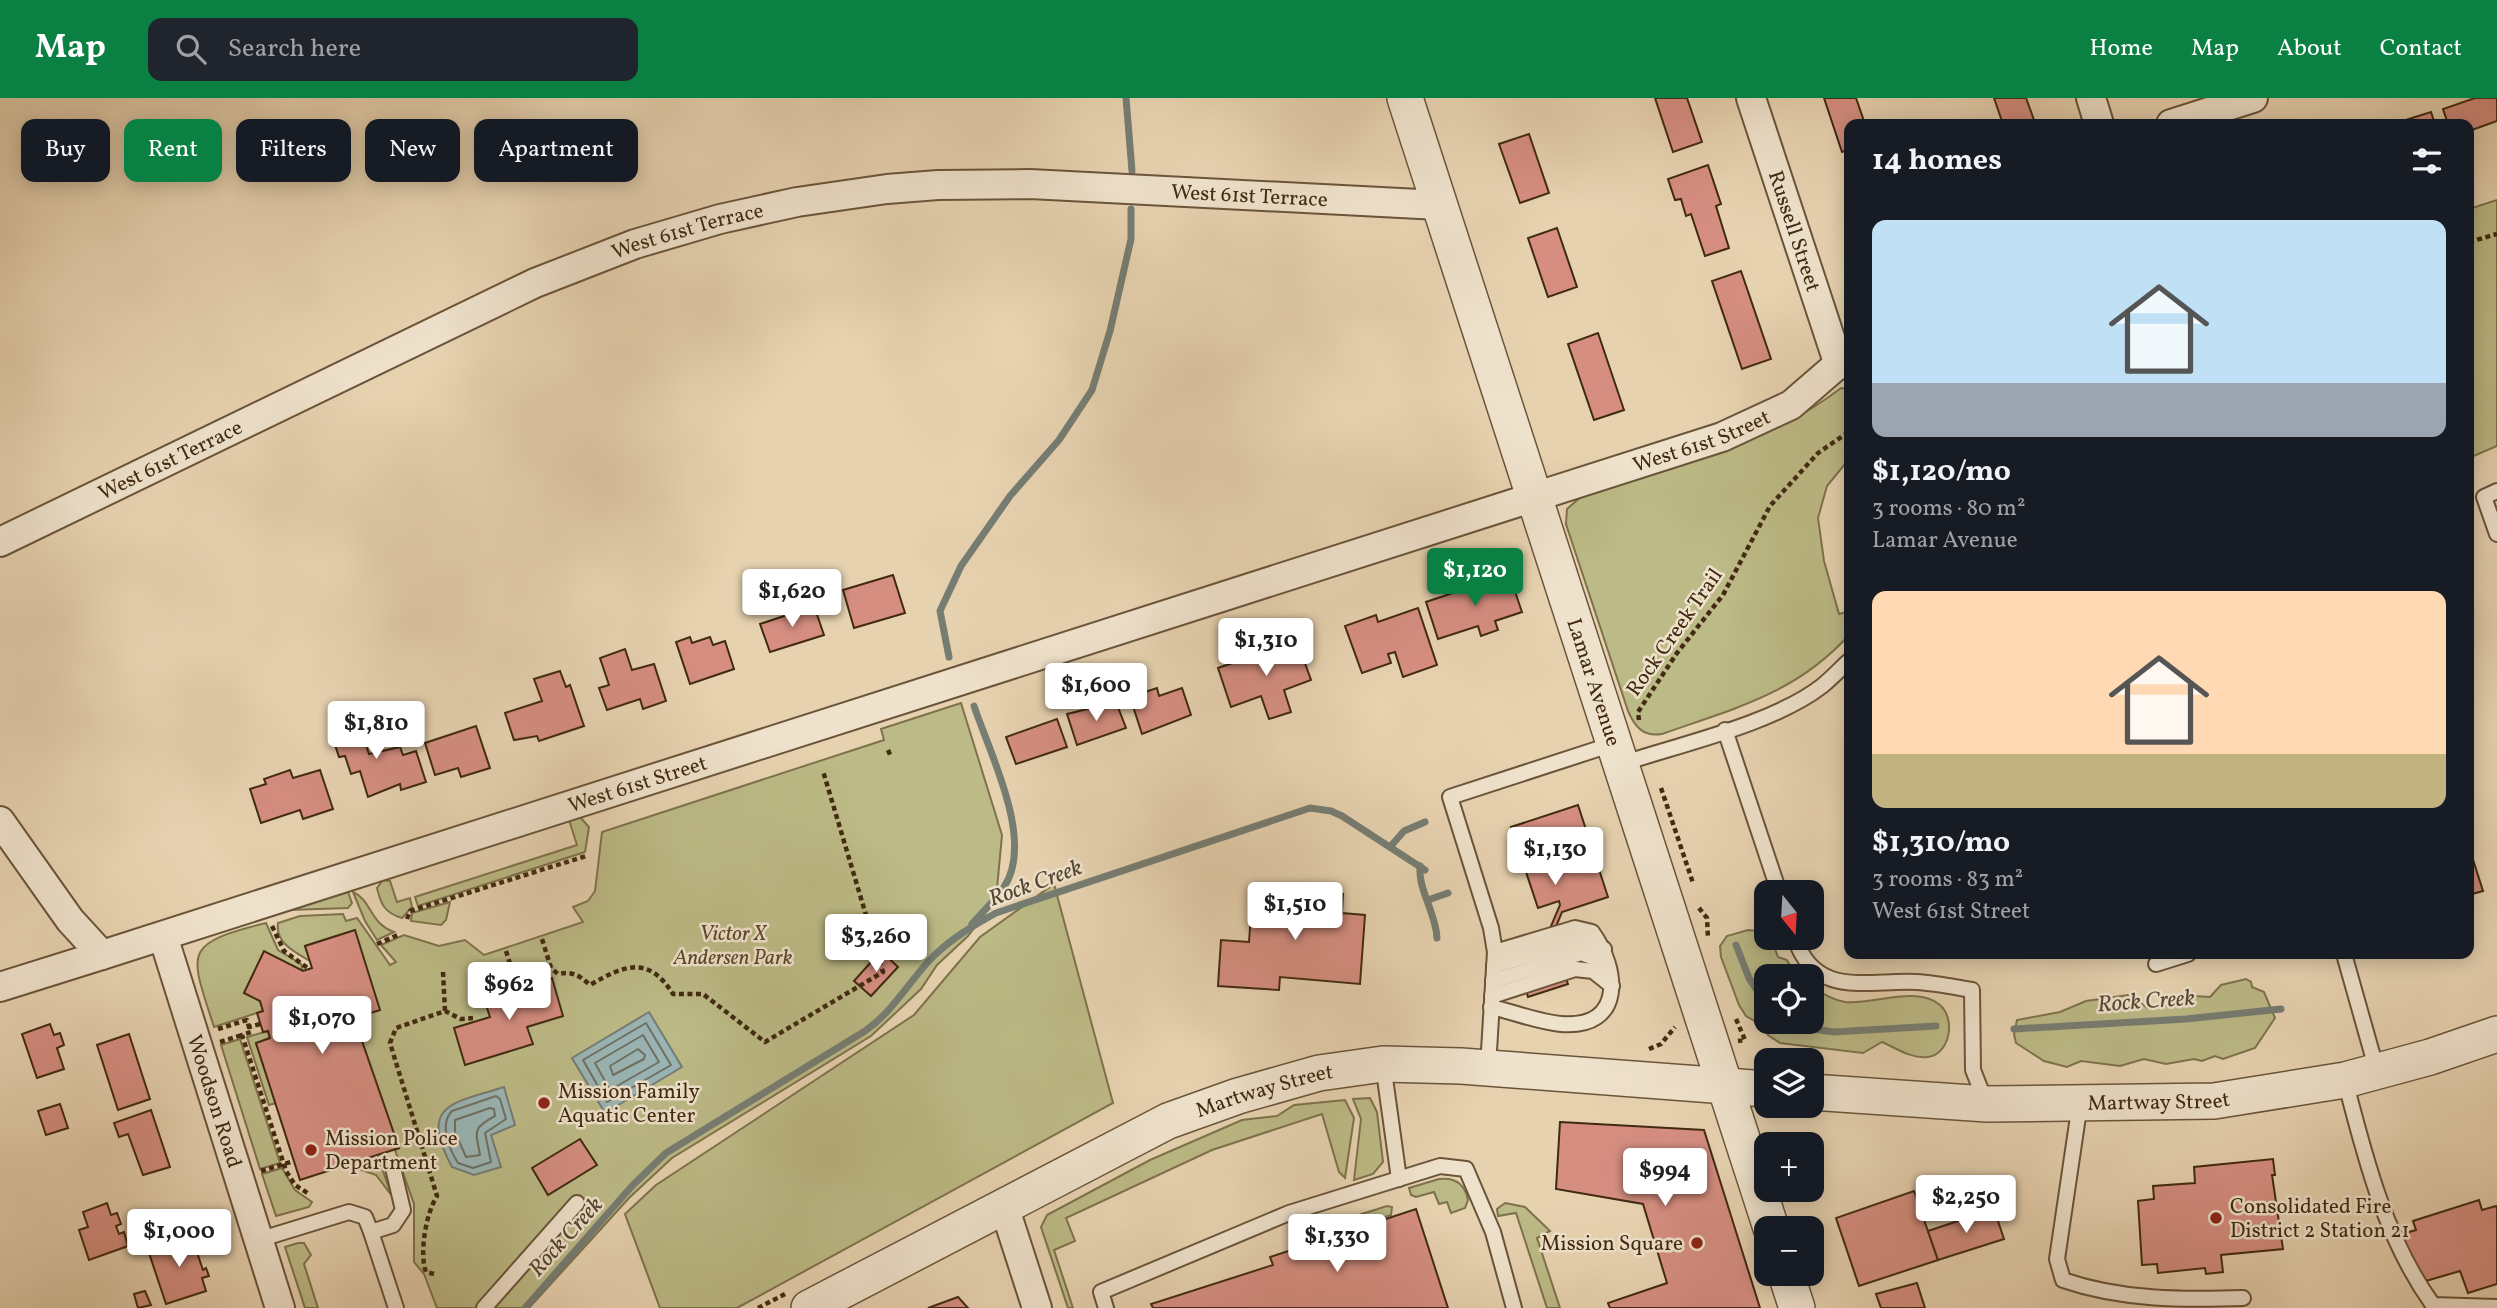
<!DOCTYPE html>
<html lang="en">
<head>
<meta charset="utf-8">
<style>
  :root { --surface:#171b24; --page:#20242c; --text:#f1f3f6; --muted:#9ea1a6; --accent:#0b8043 }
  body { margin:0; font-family:Vollkorn,serif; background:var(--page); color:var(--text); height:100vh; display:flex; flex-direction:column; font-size:26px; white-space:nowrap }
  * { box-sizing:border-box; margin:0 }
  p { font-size:23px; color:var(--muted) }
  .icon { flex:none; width:38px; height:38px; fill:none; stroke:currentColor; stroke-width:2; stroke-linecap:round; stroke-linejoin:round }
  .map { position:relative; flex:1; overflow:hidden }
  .panel { position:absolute; left:1844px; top:21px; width:630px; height:840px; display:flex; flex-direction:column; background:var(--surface); border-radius:14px; box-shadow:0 4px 18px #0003 }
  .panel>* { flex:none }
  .hud { position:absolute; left:21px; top:21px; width:665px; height:63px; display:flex; gap:14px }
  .needle { width:46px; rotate:162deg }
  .fabs { position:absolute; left:1754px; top:782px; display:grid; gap:14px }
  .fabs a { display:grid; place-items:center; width:70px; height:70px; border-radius:14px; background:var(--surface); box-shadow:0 4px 18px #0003; font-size:35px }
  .price { position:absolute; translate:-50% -60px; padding:0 16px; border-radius:7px; background:#fff; color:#222; font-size:23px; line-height:46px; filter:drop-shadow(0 2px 4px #0008) }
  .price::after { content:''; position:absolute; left:50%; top:42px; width:21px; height:16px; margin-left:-10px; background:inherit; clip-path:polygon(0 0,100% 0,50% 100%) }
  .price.active { background:var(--accent); color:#fff }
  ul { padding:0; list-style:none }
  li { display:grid; align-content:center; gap:14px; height:371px; padding:0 28px }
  li span { display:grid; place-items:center; height:217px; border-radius:14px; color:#555 }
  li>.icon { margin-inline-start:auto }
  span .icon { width:126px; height:126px; fill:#fffc; stroke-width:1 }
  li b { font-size:30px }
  h2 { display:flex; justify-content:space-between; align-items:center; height:84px; padding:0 28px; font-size:30px }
  .tag { padding:0 24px; border-radius:14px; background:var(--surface); box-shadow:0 4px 18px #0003; font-size:24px; line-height:63px }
  .tag.active { background:var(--accent); color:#fff }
  header { display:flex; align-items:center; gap:42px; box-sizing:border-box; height:98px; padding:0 35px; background:var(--accent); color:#fff }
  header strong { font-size:33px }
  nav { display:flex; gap:38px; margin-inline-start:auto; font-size:24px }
  .search { width:490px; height:63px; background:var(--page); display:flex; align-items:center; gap:18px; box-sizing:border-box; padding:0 24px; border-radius:14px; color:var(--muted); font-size:26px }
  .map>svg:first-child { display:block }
  .green { fill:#bcba86; stroke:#7e724c; stroke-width:2 }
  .water { fill:#9ab5b5; stroke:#767d73; stroke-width:2 }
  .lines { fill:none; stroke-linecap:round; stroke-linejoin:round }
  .shore { stroke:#6e7063; stroke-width:2 }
  .stream { stroke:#767d73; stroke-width:7 }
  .building { fill:#d68e81; stroke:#412a11; stroke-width:2 }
  .service-casing { stroke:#6a5439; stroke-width:18 }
  .minor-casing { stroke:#6a5439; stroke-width:32 }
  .tertiary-casing { stroke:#6a5439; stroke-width:38 }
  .path { stroke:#412a11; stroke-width:4.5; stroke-dasharray:5 3.5; stroke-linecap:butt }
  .service { stroke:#efe2cc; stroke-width:14 }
  .minor { stroke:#efe2cc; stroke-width:28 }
  .tertiary { stroke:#efe2cc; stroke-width:35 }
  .poi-dot { fill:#8f2418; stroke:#efe2cc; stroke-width:2.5 }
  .labels { text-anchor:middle; stroke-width:5; stroke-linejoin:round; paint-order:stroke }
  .street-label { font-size:21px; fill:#412a11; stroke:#efe2cc }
  .park-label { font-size:21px; font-style:italic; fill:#5a4728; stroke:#efe2cc }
  .poi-label { font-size:21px; fill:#412a11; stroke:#efe2cc; text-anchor:start }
  .water-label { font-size:23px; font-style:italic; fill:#534632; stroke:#efe2cc }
</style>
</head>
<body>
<header>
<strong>Map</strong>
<div class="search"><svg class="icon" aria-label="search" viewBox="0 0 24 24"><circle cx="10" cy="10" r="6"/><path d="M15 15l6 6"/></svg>Search here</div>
<nav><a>Home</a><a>Map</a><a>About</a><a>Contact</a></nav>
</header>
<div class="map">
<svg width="2497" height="1210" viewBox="0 0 2497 1210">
  <rect width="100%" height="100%" fill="#e7d2b0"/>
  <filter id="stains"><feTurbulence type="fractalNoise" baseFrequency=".00286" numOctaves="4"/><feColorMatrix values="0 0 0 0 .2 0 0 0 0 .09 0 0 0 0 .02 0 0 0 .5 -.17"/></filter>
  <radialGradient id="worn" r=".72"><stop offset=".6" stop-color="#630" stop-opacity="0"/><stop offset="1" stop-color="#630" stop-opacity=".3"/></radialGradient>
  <!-- green -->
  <g class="green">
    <path d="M2497 102V348L2469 360V111Z"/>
    <path d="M1841 290 1850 292V360L1827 388 1818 420 1824 463 1839 516 1850 513V536C1796 596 1735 610 1662 636 1643 639 1635 629 1628 613L1566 426 1567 411 1582 398C1673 365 1762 351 1841 290Z"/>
    <path d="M961 605 1002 737 996 801 968 838 937 867 921 891 871 938 672 1060 629 1100 529 1210H437L424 1176 414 1164V1106L395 1052 399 1050 354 920 355 832 305 848 310 863C295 854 275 845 278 825L300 818 343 816 346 823 357 820 390 867 396 864 381 847 404 837 439 848 465 842 484 857 583 824 573 809 588 803 595 793 602 734 884 642 881 631Z"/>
    <path d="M580 719 589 729 585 754 418 808 415 799 577 747 569 722Z"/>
    <path d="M383 782 390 783 397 804 410 800 412 809 402 820C385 815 381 807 377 790Z"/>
    <path d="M1054 786 1113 1005 737 1210H660L625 1116 656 1087 914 917 980 839Z"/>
    <path d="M348 794 352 805 348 810 289 812Z"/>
    <path d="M353 794C372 802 369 825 394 834L377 842 365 823Z"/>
    <path d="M450 804 446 822 441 827 411 823 412 815Z"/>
    <path d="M266 825 278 852 301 866 303 873 264 854 244 895 260 903 263 913 214 929C190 854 181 846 266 825Z"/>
    <path d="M1748 832 1766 834V840H1771L1778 859 1787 862 1796 878H1766V924H1811V888C1821 895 1833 902 1845 904 1873 907 1917 887 1940 907 1956 921 1950 956 1928 959 1911 961 1896 950 1882 944L1863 955 1780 945 1768 937 1763 928 1746 918 1739 907 1721 859 1720 848 1727 838Z"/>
    <path d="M2246 881 2251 884 2252 889 2264 894 2275 920 2255 950 2223 961 2215 958 2202 963 2194 961 2166 966 2144 961 2120 968 2081 963 2067 969 2044 963 2016 945 2014 936 2017 922 2060 914 2086 903 2128 897 2148 910H2155L2182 905 2194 898 2210 899 2221 887Z"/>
    <path d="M268 933 270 940 256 945 276 1005 269 1007 247 939Z"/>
    <path d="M240 941 280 1065 260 1071 221 947Z"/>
    <path d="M1370 1000 1377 1014 1383 1064 1373 1076 1354 1082 1361 1021 1353 1001Z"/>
    <path d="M1345 1002 1354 1020 1345 1080 1339 1074 1322 1016 1212 1052 1066 1120 1075 1143 1054 1152 1073 1210H1068L1041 1129 1047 1117 1150 1062 1242 1022 1277 1018 1294 1007Z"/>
    <path d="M378 1059 389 1090V1094L376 1077 356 1070 355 1067Z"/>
    <path d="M282 1070 295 1092 312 1104 309 1109 276 1118 262 1076Z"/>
    <path d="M1439 1081C1455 1079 1465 1086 1468 1102L1465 1110 1451 1115 1447 1104 1439 1106 1434 1094 1416 1099 1411 1097 1409 1090Z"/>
    <path d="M1505 1105 1525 1109 1550 1133 1537 1140 1560 1210H1547L1516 1115 1498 1118 1497 1111Z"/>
    <path d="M1387 1108 1392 1109 1391 1117 1310 1144 1306 1142 1305 1134Z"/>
    <path d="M298 1145H304L311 1157 304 1166 318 1210H305L285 1149Z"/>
  </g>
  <!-- water -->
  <g class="water">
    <path d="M649 914 682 969 605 1015 572 960Z"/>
    <path d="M504 989 515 1027 491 1037 501 1069 474 1077 452 1069C418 1006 453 1005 504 989Z"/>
  </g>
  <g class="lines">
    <!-- shore -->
    <g class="shore">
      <path d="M646 925 671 967 607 1004 583 962Z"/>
      <path d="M643 937 659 964 610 992 595 965Z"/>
      <path d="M638 951 645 957 644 961 613 977 610 968Z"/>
      <path d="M496 998 500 1001 506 1021 485 1035 491 1064 473 1070 458 1065C449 1051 439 1026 452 1013Z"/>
      <path d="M490 1010 494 1011 495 1018C471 1031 476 1033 480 1057L466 1059 455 1034V1022Z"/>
    </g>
    <!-- stream -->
    <g class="stream">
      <path d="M1126 0 1132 73"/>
      <path d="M949 559 940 513 961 468 1010 398 1059 342 1092 292 1110 233 1131 141V111"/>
      <path d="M1390 749 1404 733 1425 724"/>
      <path d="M1420 768C1418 792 1436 815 1437 840"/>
      <path d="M1428 802 1448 795"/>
      <path d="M972 826C982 814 995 803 1004 789 1035 743 990 656 974 608"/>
      <path d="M1736 847 1749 880 1766 906"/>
      <path d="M1787 924 1793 928 1834 934 1936 928"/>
      <path d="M2014 931 2186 921 2281 911"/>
      <path d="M525 1210 632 1088 666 1055 865 933C892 914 907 887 928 864 947 843 972 828 996 815L1310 710 1331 713 1342 718 1425 772"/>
    </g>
  </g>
  <!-- building -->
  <g class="building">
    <path d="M1655 0H1687L1702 44 1673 54Z"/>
    <path d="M1824 0H1856L1865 26H1850V51L1842 54Z"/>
    <path d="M1994 0H2026L2034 22 2021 26H2003Z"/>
    <path d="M2475 0H2497V23L2469 33V26H2448L2443 11Z"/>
    <path d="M2431 14 2435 26H2393Z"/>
    <path d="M1529 36 1549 95 1520 105 1499 46Z"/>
    <path d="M1708 67 1721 106 1716 108 1729 150 1705 158 1691 116 1686 118 1681 101 1675 102 1668 81Z"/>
    <path d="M1557 130 1577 189 1548 199 1528 140Z"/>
    <path d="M1741 173 1771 261 1742 271 1712 183Z"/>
    <path d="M1598 235 1624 312 1594 322 1568 246Z"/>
    <path d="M1509 476 1522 514 1495 523 1498 532 1481 538 1478 528 1438 541 1426 504Z"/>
    <path d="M893 477 905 515 854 530 843 492Z"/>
    <path d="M814 508 824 537 770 554 760 526Z"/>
    <path d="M1418 510 1437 567 1403 579 1395 554 1388 556 1391 565 1362 575 1345 528 1376 517 1378 524Z"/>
    <path d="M690 539 692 545 710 539 713 547 725 543 734 571 690 586 676 544Z"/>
    <path d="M1297 543 1311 582 1284 592 1291 614 1269 621 1261 598 1231 609 1218 570Z"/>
    <path d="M625 551 632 572 654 566 666 603 643 611 640 601 607 612 599 590 609 587 600 560Z"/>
    <path d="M560 573 566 589 570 587 584 628 539 643 537 638 514 642 505 615 542 603 534 581Z"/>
    <path d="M1157 590 1159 598 1182 590 1191 617 1142 636 1130 599Z"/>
    <path d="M1116 604 1126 630 1077 647 1067 616Z"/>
    <path d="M357 619 369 656 400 649 403 657 416 653 426 684 401 692 400 686 368 699 360 673 351 676 345 658 339 659 329 628Z"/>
    <path d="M1057 621 1067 649 1016 666 1006 639Z"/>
    <path d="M476 628 490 670 461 679 458 670 435 677 425 645Z"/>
    <path d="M290 672 293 680 320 672 333 711 303 721 300 712 261 725 250 691 266 686 264 681Z"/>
    <path d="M1578 707 1608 799 1562 814 1552 838 1568 886 1528 899 1513 851 1546 840 1560 807 1559 803 1538 810 1511 729Z"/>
    <path d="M2469 749 2483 793 2469 797Z"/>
    <path d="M1253 789 1343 796 1342 815 1365 817 1360 886 1280 879 1279 892 1218 888 1221 842 1249 844Z"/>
    <path d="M355 832 380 912 354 920 399 1050 300 1082 256 945 270 940 268 933 263 934 257 915 263 913 260 903 244 895 264 853 303 873 312 870 305 848Z"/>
    <path d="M881 853 898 869 871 898 854 883Z"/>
    <path d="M552 880 563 918 527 929 533 946 465 967 454 930 490 919 484 901Z"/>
    <path d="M50 926 54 937 60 935 64 947 57 950 64 971 37 980 22 936Z"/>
    <path d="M129 936 150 1001 118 1012 97 947Z"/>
    <path d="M60 1006 68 1030 46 1037 38 1013Z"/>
    <path d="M151 1012 170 1069 143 1077 128 1036 119 1039 114 1025Z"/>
    <path d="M1560 1024 1704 1032 1760 1210H1610L1608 1205 1667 1185 1643 1106 1556 1091Z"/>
    <path d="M580 1041 597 1067 548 1097 532 1070Z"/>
    <path d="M2273 1061 2275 1077H2272L2283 1151 2221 1157 2223 1174 2206 1176 2205 1170 2158 1175 2157 1166 2142 1167 2138 1103 2154 1101 2153 1088 2195 1085 2194 1069Z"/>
    <path d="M1914 1093 1938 1162 1859 1188 1836 1120Z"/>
    <path d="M2479 1102 2482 1112 2496 1108 2497 1110V1186L2468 1195 2460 1173 2419 1185 2402 1136 2416 1132 2413 1123Z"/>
    <path d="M107 1105 111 1117 117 1115 121 1126 116 1128 119 1136 124 1134 128 1148 89 1162 79 1132 88 1129 83 1114Z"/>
    <path d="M1416 1111 1448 1210H1153L1151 1206 1273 1167 1270 1159Z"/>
    <path d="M1994 1111 2004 1141 1938 1162 1928 1133Z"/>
    <path d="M191 1137 203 1172 206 1170 209 1178 202 1180 206 1193 166 1206 148 1152Z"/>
    <path d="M1917 1185 1925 1210H1881L1876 1196Z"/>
    <path d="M145 1193 151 1207 138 1210 134 1196Z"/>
    <path d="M958 1199 968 1210H928Z"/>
  </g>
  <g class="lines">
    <!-- service casing -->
    <g class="service-casing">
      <g id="service">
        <path d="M2497 393 2484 399 2497 436"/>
        <path d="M1725 632 1779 794"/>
        <path d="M1621 666C1681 646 1773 626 1822 588 1832 580 1841 570 1850 562"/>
        <path d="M1795 840C1815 902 1870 881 1917 884 1935 885 1954 889 1972 892L1973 972 1986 1005"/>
        <path d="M2344 856 2377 973"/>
        <path d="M2156 866 2188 856"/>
        <path d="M1494 868 1576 843 1604 851"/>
        <path d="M1493 883 1581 855 1599 862 1609 872"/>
        <path d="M1492 898 1575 871 1593 873 1612 888"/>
        <path d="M1491 909C1514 914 1538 924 1561 926 1625 931 1619 871 1592 834L1575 830 1495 854"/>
        <path d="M1383 966 1399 1081"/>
        <path d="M1488 969 1495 854 1491 830 1450 699 1613 646"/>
        <path d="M2345 982C2365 1060 2385 1140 2433 1207L2497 1209"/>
        <path d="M2080 1005 2057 1161 2063 1182C2121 1202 2182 1202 2243 1200"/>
        <path d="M393 1070 403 1112 393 1127 371 1134 396 1210"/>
        <path d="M258 1142 349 1114 365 1119 371 1134"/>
        <path d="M484 1210 577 1105"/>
        <path d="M1106 1210 1101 1194 1289 1115 1440 1068 1466 1071 1493 1134 1514 1210"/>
      </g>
    </g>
    <!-- minor casing -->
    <g class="minor-casing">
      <g id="minor">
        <path id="s1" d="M1751 0 1839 267"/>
        <path d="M2091 0 2099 26"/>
        <path d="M2171 26 2253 0"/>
        <path id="s2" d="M0 444 535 185 635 146 720 121 797 104 887 91 938 87 1030 86 1439 107"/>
        <path d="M0 723 70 822 102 857 0 889"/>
        <path id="s3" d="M163 838 280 1210"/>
        <path id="s4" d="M102 857 1722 339 1791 307 1850 256"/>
        <path d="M1004 1108 1037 1210"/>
      </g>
    </g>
    <!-- tertiary casing -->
    <g class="tertiary-casing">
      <g id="tertiary">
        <path id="s5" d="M1405 0 1771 1130"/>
        <path id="s6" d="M1811 994 1987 1006 2214 1003 2345 982 2430 959 2497 936"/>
        <path d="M1786 1176 1797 1210"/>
        <path id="s7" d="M809 1210 1168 1023 1238 998 1319 975 1383 966 1461 968 1766 991"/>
      </g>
    </g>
    <!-- path -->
    <g class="path">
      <path d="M2469 144 2497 136"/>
      <path d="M1639 622 1638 614 1677 555 1723 497 1770 408 1818 355 1850 333"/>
      <path d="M888 652 891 659"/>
      <path d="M1661 690 1693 785"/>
      <path d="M1699 810 1707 820 1708 841"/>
      <path d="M407 821 410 813 586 758"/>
      <path d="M272 828 284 853 309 871"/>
      <path d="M542 841 551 870 558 876C572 873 579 877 590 887 623 868 648 856 673 896H703L765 944 883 874 823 673"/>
      <path d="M377 846 400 836"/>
      <path d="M506 853 518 891"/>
      <path d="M443 874 445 913"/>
      <path d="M1736 921 1745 942 1738 943"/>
      <path d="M260 926 249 929 251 934 242 937 286 1073 295 1087 309 1096"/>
      <path d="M218 931 247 922 249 929"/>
      <path d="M220 944 242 937"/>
      <path d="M1649 951 1661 946 1675 929"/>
      <path d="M261 1073 294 1063"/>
      <path d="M434 1176 426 1174C419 1156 426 1115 437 1098L390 945 396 930 445 913 461 921 473 920"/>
      <path d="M758 1210 785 1196"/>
    </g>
    <!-- service -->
    <use href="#service" class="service"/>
    <!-- minor -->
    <use href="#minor" class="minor"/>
    <!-- tertiary -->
    <use href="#tertiary" class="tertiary"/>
  </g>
  <!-- markers -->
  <g class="poi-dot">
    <circle cx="544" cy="1005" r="7"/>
    <circle cx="311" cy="1052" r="7"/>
    <circle cx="2216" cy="1120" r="7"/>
    <circle cx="1697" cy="1145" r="7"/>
  </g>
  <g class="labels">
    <!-- street labels -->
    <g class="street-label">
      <text dy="7" stroke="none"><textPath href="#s2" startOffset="1323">West 61st Terrace</textPath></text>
      <text dy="7" stroke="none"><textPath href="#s2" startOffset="756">West 61st Terrace</textPath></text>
      <text dy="7" stroke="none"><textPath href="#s1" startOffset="140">Russell Street</textPath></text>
      <text dy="7" stroke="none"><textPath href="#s4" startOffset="1680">West 61st Street</textPath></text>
      <text dy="7" stroke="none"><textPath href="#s2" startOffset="189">West 61st Terrace</textPath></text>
      <text transform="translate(1674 534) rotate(-55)" y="7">Rock Creek Trail</text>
      <text dy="7" stroke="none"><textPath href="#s5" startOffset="614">Lamar Avenue</textPath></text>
      <text dy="7" stroke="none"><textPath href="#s4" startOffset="562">West 61st Street</textPath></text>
      <text dy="7" stroke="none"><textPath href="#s7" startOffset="506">Martway Street</textPath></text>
      <text dy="7" stroke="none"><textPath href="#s6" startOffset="348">Martway Street</textPath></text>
      <text dy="7" stroke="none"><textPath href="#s3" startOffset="173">Woodson Road</textPath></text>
    </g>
    <!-- park labels -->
    <g class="park-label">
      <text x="733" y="842">Victor X<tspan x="733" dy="24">Andersen Park</tspan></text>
    </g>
    <!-- poi labels -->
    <g class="poi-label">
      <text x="558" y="1000">Mission Family<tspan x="558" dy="24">Aquatic Center</tspan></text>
      <text x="325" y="1047">Mission Police<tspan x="325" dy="24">Department</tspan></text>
      <text x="2230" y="1115">Consolidated Fire<tspan x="2230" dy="24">District 2 Station 21</tspan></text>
      <text x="1683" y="1152" text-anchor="end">Mission Square</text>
    </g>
    <!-- water labels -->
    <g class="water-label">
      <text transform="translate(1035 784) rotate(-20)" y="8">Rock Creek</text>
      <text transform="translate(2146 902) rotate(-4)" y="8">Rock Creek</text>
      <text transform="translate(565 1138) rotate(-48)" y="8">Rock Creek</text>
    </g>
  </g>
  <rect width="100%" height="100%" filter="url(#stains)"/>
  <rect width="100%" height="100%" fill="url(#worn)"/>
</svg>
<div class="fabs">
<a><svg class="needle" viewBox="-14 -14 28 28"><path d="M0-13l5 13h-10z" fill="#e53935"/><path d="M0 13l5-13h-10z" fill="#9ea1a6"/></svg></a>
<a><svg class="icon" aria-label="locate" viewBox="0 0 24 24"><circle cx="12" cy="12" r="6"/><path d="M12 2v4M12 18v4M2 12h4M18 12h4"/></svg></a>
<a><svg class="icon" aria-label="layers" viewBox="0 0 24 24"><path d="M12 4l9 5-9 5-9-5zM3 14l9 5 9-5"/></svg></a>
<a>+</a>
<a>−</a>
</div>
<b class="price active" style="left:1475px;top:510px">$1,120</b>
<b class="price" style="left:792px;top:531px">$1,620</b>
<b class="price" style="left:1266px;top:580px">$1,310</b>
<b class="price" style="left:1096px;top:625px">$1,600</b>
<b class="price" style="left:376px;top:663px">$1,810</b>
<b class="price" style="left:1555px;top:789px">$1,130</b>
<b class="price" style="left:1295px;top:844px">$1,510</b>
<b class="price" style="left:876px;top:876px">$3,260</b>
<b class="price" style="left:509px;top:924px">$962</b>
<b class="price" style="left:322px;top:958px">$1,070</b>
<b class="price" style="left:1665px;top:1110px">$994</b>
<b class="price" style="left:1966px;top:1137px">$2,250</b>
<b class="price" style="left:179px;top:1171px">$1,000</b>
<b class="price" style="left:1337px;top:1176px">$1,330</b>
<div class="hud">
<a class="tag">Buy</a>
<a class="tag active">Rent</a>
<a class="tag">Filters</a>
<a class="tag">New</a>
<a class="tag">Apartment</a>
</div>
<section class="panel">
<h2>14 homes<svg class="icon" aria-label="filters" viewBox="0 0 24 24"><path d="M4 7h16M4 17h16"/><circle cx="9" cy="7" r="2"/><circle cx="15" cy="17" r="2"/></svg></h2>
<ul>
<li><span style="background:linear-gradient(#bfe0f5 75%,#9aa5b1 0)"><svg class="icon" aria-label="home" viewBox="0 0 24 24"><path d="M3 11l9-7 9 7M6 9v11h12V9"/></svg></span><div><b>$1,120/mo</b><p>3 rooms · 80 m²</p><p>Lamar Avenue</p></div></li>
<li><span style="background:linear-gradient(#ffd9b3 75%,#c2b280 0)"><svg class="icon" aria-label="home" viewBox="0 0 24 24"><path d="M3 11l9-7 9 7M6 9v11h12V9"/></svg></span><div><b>$1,310/mo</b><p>3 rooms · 83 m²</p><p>West 61st Street</p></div></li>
</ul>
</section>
</div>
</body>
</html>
